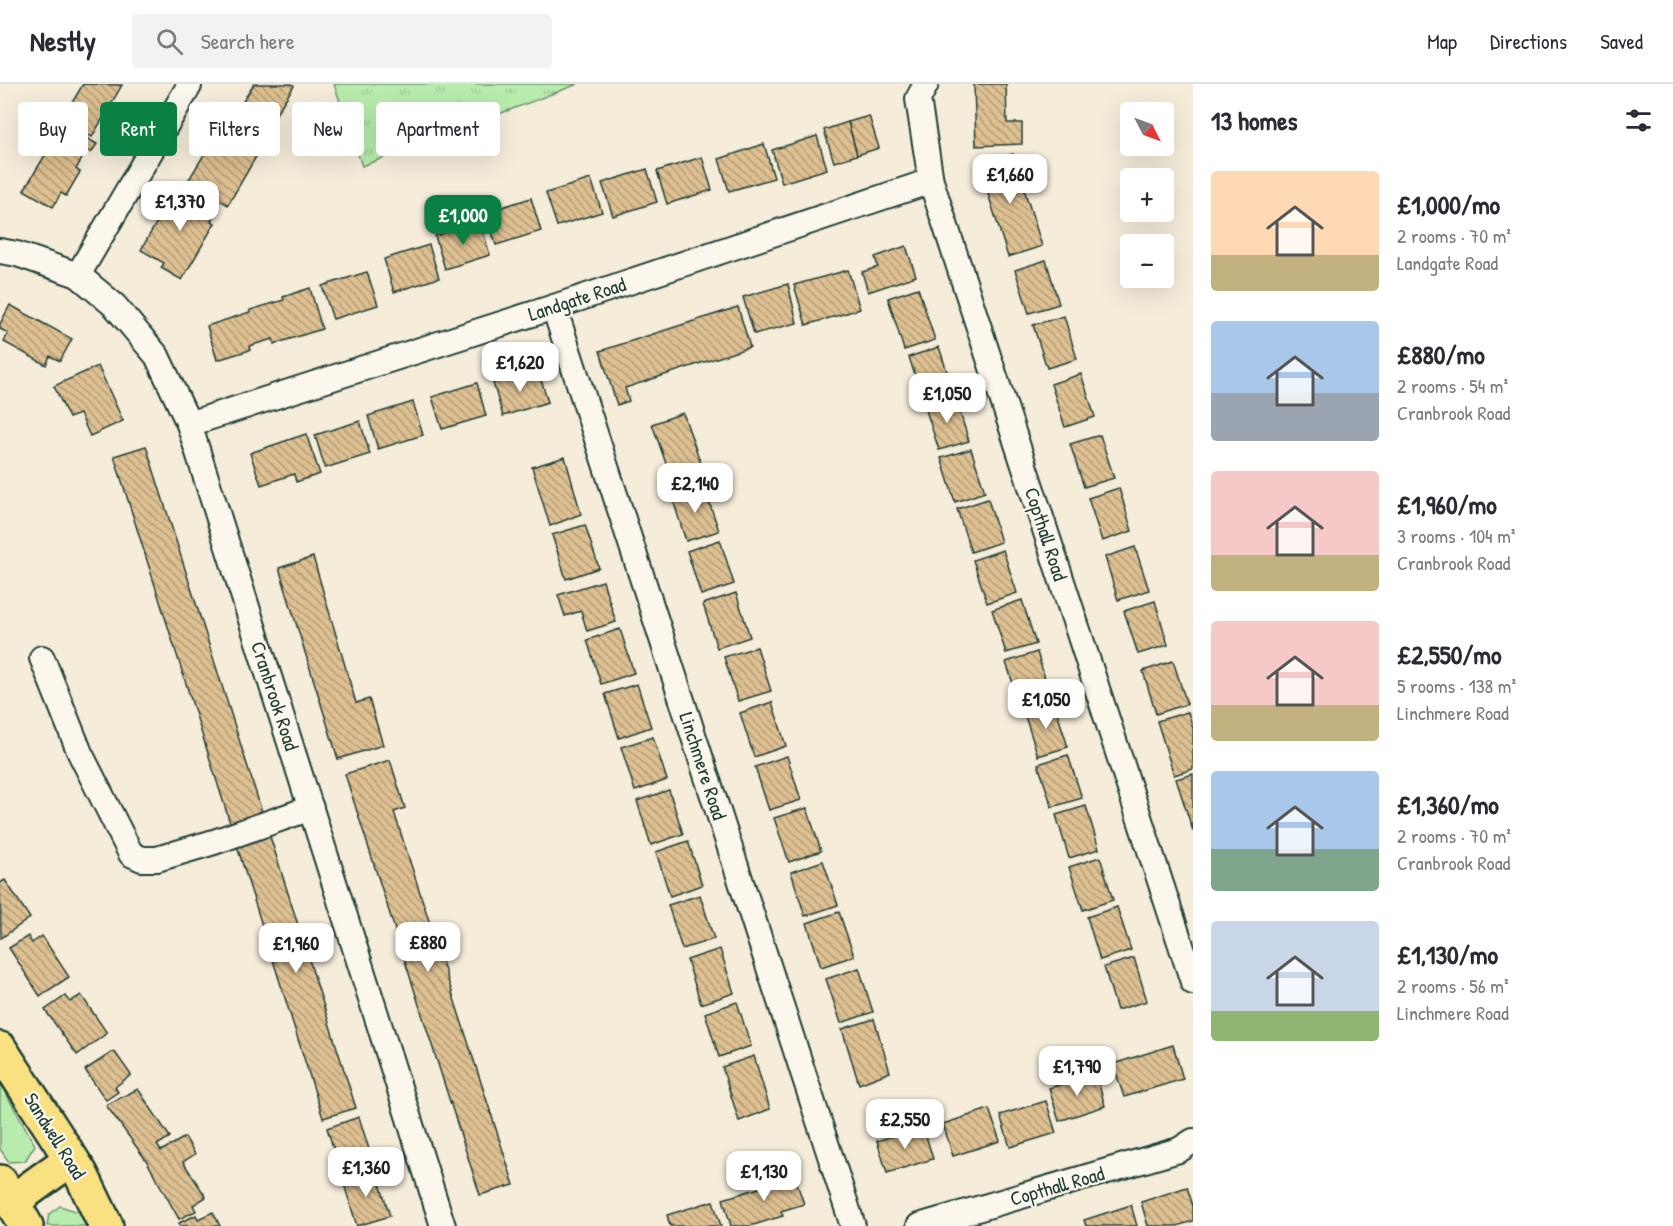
<!DOCTYPE html>
<html lang="en">
<head>
<meta charset="utf-8">
<style>
  :root { --surface:#fff; --page:#f2f2f3; --text:#2b2b33; --muted:#7c7c81; --line:#e1e1e2; --accent:#0b8043 }
  body { margin:0; font-family:"Patrick Hand",sans-serif; background:var(--page); color:var(--text); height:100vh; display:flex; flex-direction:column; font-size:22px; white-space:nowrap }
  * { box-sizing:border-box; margin:0 }
  p { font-size:20px; color:var(--muted) }
  .icon { flex:none; width:33px; height:33px; fill:none; stroke:currentColor; stroke-width:2; stroke-linecap:round; stroke-linejoin:round }
  .map { position:relative; flex:1; overflow:hidden }
  .sheet { display:flex; flex-direction:column; background:var(--surface); width:480px }
  .sheet>* { flex:none }
  .banner { position:absolute; left:18px; top:18px; width:570px; height:54px; display:flex; gap:12px }
  .needle { width:39px; rotate:132deg }
  .controls { position:absolute; left:1120px; top:18px; display:grid; gap:12px }
  .controls a { display:grid; place-items:center; width:54px; height:54px; border-radius:6px; background:var(--surface); box-shadow:0 6px 24px #0002; font-size:30px }
  .price { position:absolute; translate:-50% -51px; padding:0 14px; border-radius:12px; background:#fff; color:#222; font-size:20px; line-height:39px; filter:drop-shadow(0 2px 3px #0008) }
  .price::after { content:''; position:absolute; left:50%; top:36px; width:18px; height:14px; margin-left:-9px; background:inherit; clip-path:polygon(0 0,100% 0,50% 100%) }
  .price.selected { background:var(--accent); color:#fff }
  ul { padding:0; list-style:none }
  li { display:flex; align-items:center; gap:18px; height:150px; padding:0 18px }
  li span { display:grid; place-items:center; flex:none; width:168px; height:120px; border-radius:6px; color:#555 }
  li>.icon { margin-inline-start:auto }
  span .icon { width:72px; height:72px; fill:#fffc; stroke-width:1 }
  li b { font-size:26px }
  h2 { display:flex; justify-content:space-between; align-items:center; height:72px; padding:0 18px; font-size:26px }
  .pill { padding:0 21px; border-radius:6px; background:var(--surface); box-shadow:0 6px 24px #0002; font-size:21px; line-height:54px }
  .pill.selected { background:var(--accent); color:#fff }
  header { display:flex; align-items:center; gap:36px; box-sizing:border-box; height:84px; padding:0 30px; background:var(--surface); border-bottom:2px solid var(--line) }
  header strong { font-size:28px }
  nav { display:flex; gap:33px; margin-inline-start:auto; font-size:21px }
  .search { width:420px; height:54px; background:var(--page); display:flex; align-items:center; gap:15px; box-sizing:border-box; padding:0 21px; border-radius:6px; color:var(--muted); font-size:22px }
  main { display:flex; flex:1; min-height:0 }
  .map>svg:first-child { display:block }
  .grass { fill:#b8ecad; stroke:#6c9470; stroke-width:1.5 }
  .park { fill:url(#park-tufts); stroke:#6c9470; stroke-width:1.5 }
  .building { fill:url(#building-back-hatch); stroke:#1f3d34; stroke-width:1.5 }
  .lines { fill:none; stroke-linecap:round; stroke-linejoin:round }
  .street-casing { stroke:#1f3d34; stroke-width:28 }
  .primary-casing { stroke:#1f3d34; stroke-width:38 }
  .street { stroke:#fbf7ec; stroke-width:24 }
  .primary { stroke:#f9e181; stroke-width:33 }
  .labels { text-anchor:middle; stroke-width:4.5; stroke-linejoin:round; paint-order:stroke }
  .street-label { font-size:20px; fill:#1f3d34; stroke:#fbf7ec }
</style>
</head>
<body>
<header>
<strong>Nestly</strong>
<div class="search"><svg class="icon" aria-label="search" viewBox="0 0 24 24"><circle cx="10" cy="10" r="6"/><path d="M15 15l6 6"/></svg>Search here</div>
<nav><a>Map</a><a>Directions</a><a>Saved</a></nav>
</header>
<main>
<div class="map">
<svg width="1193" height="1142" viewBox="0 0 1193 1142">
  <defs>
    <pattern id="park-tufts" width="24" height="20" patternUnits="userSpaceOnUse" patternTransform="scale(1.5)"><rect width="24" height="20" fill="#b8ecad"/><path d="M3 7l-1-3M5 7V3M7 7l1-3M15 17l-1-3M17 17v-4M19 17l1-3" fill="none" stroke="#9ecb95"/></pattern>
    <pattern id="building-back-hatch" width="6" height="6" patternUnits="userSpaceOnUse" patternTransform="scale(1.5)"><rect width="6" height="6" fill="#dec092"/><path d="M-1 5l2 2M0 0l6 6M5-1l2 2" fill="none" stroke="#b39d78"/></pattern>
  </defs>
  <rect width="100%" height="100%" fill="#f5ecda"/>
  <filter id="ink" filterUnits="userSpaceOnUse"><feTurbulence type="fractalNoise" baseFrequency=".0167" numOctaves="2"/><feDisplacementMap in="SourceGraphic" scale="12" xChannelSelector="R" yChannelSelector="G"/><feConvolveMatrix kernelMatrix="1 2 1 2 8 2 1 2 1" color-interpolation-filters="sRGB"/></filter>
  <g filter="url(#ink)">
    <!-- grass -->
    <g class="grass">
      <path d="M0 999 35 1061 25 1077 9 1078 0 1065Z"/>
      <path d="M60 1122 79 1128 86 1142H47L49 1130Z"/>
    </g>
    <!-- park -->
    <path class="park" d="M334 0H578L362 82Z"/>
    <!-- building -->
    <g class="building">
      <path d="M83 0 122 1 92 53 75 43 81 31 69 24Z"/>
      <path d="M254 0H291L294 2 269 41 240 22Z"/>
      <path d="M974 0H1006L1007 39H1022V60L976 62Z"/>
      <path d="M869 32 879 64 857 71 848 38Z"/>
      <path d="M848 38 857 71 834 78 824 46Z"/>
      <path d="M222 41 261 64 228 121 188 97Z"/>
      <path d="M74 47 97 60 91 69 87 66 76 85 80 88 66 112 61 109 53 123 24 106 59 48 69 55Z"/>
      <path d="M817 52 827 85 782 99 772 66Z"/>
      <path d="M764 60 774 94 729 107 719 75Z"/>
      <path d="M1013 70 1042 162 1008 173 979 81Z"/>
      <path d="M702 73 712 106 667 120 657 87Z"/>
      <path d="M647 85 657 118 613 132 602 99Z"/>
      <path d="M591 95 602 128 557 142 546 109Z"/>
      <path d="M177 102 218 125 211 137 215 139 182 196 161 184 164 179 141 166Z"/>
      <path d="M531 114 541 147 496 161 486 128Z"/>
      <path d="M480 138 490 171 445 185 435 152Z"/>
      <path d="M429 161 439 194 394 208 384 175Z"/>
      <path d="M906 162 916 192 868 208 862 188 878 183 875 173Z"/>
      <path d="M1046 176 1059 220 1029 229 1015 186Z"/>
      <path d="M848 186 860 225 806 241 794 201Z"/>
      <path d="M367 188 378 221 333 235 322 202Z"/>
      <path d="M788 200 797 239 754 250 743 213Z"/>
      <path d="M310 204 322 245 274 260 273 255 249 262 250 266 217 276 207 242 250 228V226L284 216 283 213Z"/>
      <path d="M918 204 935 256 904 266 888 214Z"/>
      <path d="M10 221 72 255 60 277 50 272 46 281 4 258 8 249 0 245V240Z"/>
      <path d="M738 223 750 263 625 304 629 317 617 321 600 267Z"/>
      <path d="M1064 232 1077 275 1047 284 1033 241Z"/>
      <path d="M939 263 953 306 923 316 909 273Z"/>
      <path d="M98 282 123 337 90 352 80 330 69 334 54 302Z"/>
      <path d="M538 286 548 318 503 332 493 299Z"/>
      <path d="M1081 290 1095 333 1065 343 1051 300Z"/>
      <path d="M477 299 486 332 442 345 432 313Z"/>
      <path d="M955 313 969 357 939 366 925 323Z"/>
      <path d="M413 318 423 351 378 365 368 332Z"/>
      <path d="M683 329 705 391 674 402 652 340Z"/>
      <path d="M360 337 370 370 325 384 315 351Z"/>
      <path d="M306 350 320 390 296 398 294 390 261 401 250 369Z"/>
      <path d="M1100 351 1114 394 1084 403 1070 360Z"/>
      <path d="M146 362 263 731 231 742 114 372Z"/>
      <path d="M971 365 985 408 955 418 941 374Z"/>
      <path d="M565 373 581 430 550 442 532 383Z"/>
      <path d="M704 403 719 447 686 457 672 413Z"/>
      <path d="M1119 404 1132 447 1102 457 1088 414Z"/>
      <path d="M988 415 1001 458 971 468 957 425Z"/>
      <path d="M585 441 599 484 566 495 552 451Z"/>
      <path d="M720 456 734 500 701 511 687 467Z"/>
      <path d="M1135 463 1149 506 1118 516 1105 473Z"/>
      <path d="M1003 466 1017 509 987 519 973 476Z"/>
      <path d="M313 473 356 619 369 615 383 661 338 675 279 484Z"/>
      <path d="M603 497 616 538 587 547 581 527 565 532 558 511Z"/>
      <path d="M736 509 750 553 717 564 703 520Z"/>
      <path d="M1022 516 1036 560 1006 569 992 526Z"/>
      <path d="M1155 517 1168 561 1138 570 1124 527Z"/>
      <path d="M620 545 634 589 601 600 587 556Z"/>
      <path d="M757 563 771 607 738 617 724 573Z"/>
      <path d="M1037 568 1050 611 1020 621 1006 578Z"/>
      <path d="M1173 577 1187 620 1156 630 1143 587Z"/>
      <path d="M637 600 651 643 619 654 605 610Z"/>
      <path d="M772 618 786 662 754 673 740 629Z"/>
      <path d="M1054 619 1068 663 1038 672 1024 629Z"/>
      <path d="M1188 628 1193 644V685L1174 691 1157 637Z"/>
      <path d="M653 653 667 696 635 707 621 663Z"/>
      <path d="M1068 671 1082 714 1052 723 1038 680Z"/>
      <path d="M787 672 801 716 769 726 755 683Z"/>
      <path d="M390 676 405 724 394 728 514 1101 480 1111 345 690Z"/>
      <path d="M1193 690V747L1176 695Z"/>
      <path d="M669 706 683 750 651 761 637 717Z"/>
      <path d="M1086 722 1099 765 1069 774 1056 731Z"/>
      <path d="M807 724 821 767 789 778 774 734Z"/>
      <path d="M268 746 356 1024 323 1034 235 756Z"/>
      <path d="M688 757 702 801 670 812 656 768Z"/>
      <path d="M1100 773 1113 816 1083 826 1069 783Z"/>
      <path d="M823 777 838 821 805 832 791 788Z"/>
      <path d="M5 796 30 834 1 854 0 799Z"/>
      <path d="M700 811 714 855 682 865 668 821Z"/>
      <path d="M1117 823 1131 866 1100 876 1087 833Z"/>
      <path d="M839 828 854 872 821 883 807 839Z"/>
      <path d="M28 852 32 859 42 852 69 893 40 912 9 864Z"/>
      <path d="M720 865 734 909 701 920 687 876Z"/>
      <path d="M1134 874 1147 917 1117 926 1104 883Z"/>
      <path d="M859 884 873 928 841 939 826 895Z"/>
      <path d="M81 911 107 949 77 971 45 926 65 912 70 918Z"/>
      <path d="M737 918 751 962 719 973 705 929Z"/>
      <path d="M874 935 890 988 859 1000 842 945Z"/>
      <path d="M1173 961 1183 995 1124 1013 1113 980Z"/>
      <path d="M114 967 131 991 115 1003 118 1008 106 1016 85 986Z"/>
      <path d="M754 972 770 1025 739 1037 722 983Z"/>
      <path d="M1096 990 1105 1022 1059 1037 1049 1004Z"/>
      <path d="M138 1005 170 1053 157 1061 161 1067 185 1053 195 1070 183 1078 206 1113 193 1121 196 1127 179 1135 146 1076 106 1021Z"/>
      <path d="M1046 1017 1056 1049 1010 1063 1000 1031Z"/>
      <path d="M989 1025 1000 1057 953 1072 943 1040Z"/>
      <path d="M359 1033 373 1078 341 1089 327 1044Z"/>
      <path d="M923 1042 933 1075 887 1089 877 1057Z"/>
      <path d="M376 1087 390 1132 357 1142 343 1097Z"/>
      <path d="M793 1088 804 1120 781 1127 783 1132 750 1142H731L723 1115 769 1101 768 1096Z"/>
      <path d="M1187 1103 1193 1122V1137L1177 1142H1148L1141 1118Z"/>
      <path d="M713 1117 721 1142H670L667 1131Z"/>
      <path d="M1131 1121 1137 1142H1086L1084 1136Z"/>
      <path d="M213 1128 220 1142H180L179 1139 196 1131 198 1135Z"/>
    </g>
    <g class="lines">
      <!-- street casing -->
      <g class="street-casing">
        <g id="street">
          <path d="M926 0 918 15 931 97 1193 898"/>
          <path d="M0 167 17 170 78 191 115 222 157 272 189 340 443 1142"/>
          <path d="M78 191 189 2"/>
          <path d="M554 223 853 1142"/>
          <path d="M189 340 554 223 931 97"/>
          <path d="M42 574 80 669 131 770 142 775H157L214 758 311 724"/>
          <path d="M919 1142 1179 1066 1193 1057"/>
        </g>
      </g>
      <!-- primary casing -->
      <g class="primary-casing">
        <g id="primary">
          <path d="M0 965 81 1090 106 1142"/>
          <path d="M0 1098 26 1142"/>
          <path d="M13 1117 71 1075"/>
        </g>
      </g>
      <!-- street -->
      <use href="#street" class="street"/>
      <!-- primary -->
      <use href="#primary" class="primary"/>
    </g>
  </g>
  <g class="labels">
    <!-- street labels -->
    <g class="street-label">
      <text transform="translate(577 215) rotate(-18)" y="7">Landgate Road</text>
      <text transform="translate(1046 450) rotate(72)" y="7">Copthall Road</text>
      <text transform="translate(275 612) rotate(72)" y="7">Cranbrook Road</text>
      <text transform="translate(703 682) rotate(72)" y="7">Linchmere Road</text>
      <text transform="translate(55 1052) rotate(58)" y="7">Sandwell Road</text>
      <text transform="translate(1057 1102) rotate(-16)" y="7">Copthall Road</text>
    </g>
  </g>
</svg>
<div class="controls">
<a><svg class="needle" viewBox="-14 -14 28 28"><path d="M0-13l5 13h-10z" fill="#e53935"/><path d="M0 13l5-13h-10z" fill="#7c7c81"/></svg></a>
<a>+</a>
<a>−</a>
</div>
<b class="price" style="left:1010px;top:121px">£1,660</b>
<b class="price" style="left:180px;top:148px">£1,370</b>
<b class="price selected" style="left:463px;top:162px">£1,000</b>
<b class="price" style="left:520px;top:309px">£1,620</b>
<b class="price" style="left:947px;top:340px">£1,050</b>
<b class="price" style="left:695px;top:430px">£2,140</b>
<b class="price" style="left:1046px;top:646px">£1,050</b>
<b class="price" style="left:428px;top:889px">£880</b>
<b class="price" style="left:296px;top:890px">£1,960</b>
<b class="price" style="left:1077px;top:1013px">£1,790</b>
<b class="price" style="left:905px;top:1066px">£2,550</b>
<b class="price" style="left:366px;top:1114px">£1,360</b>
<b class="price" style="left:764px;top:1118px">£1,130</b>
<div class="banner">
<a class="pill">Buy</a>
<a class="pill selected">Rent</a>
<a class="pill">Filters</a>
<a class="pill">New</a>
<a class="pill">Apartment</a>
</div>
</div>
<section class="sheet">
<h2>13 homes<svg class="icon" aria-label="filters" viewBox="0 0 24 24"><path d="M4 7h16M4 17h16"/><circle cx="9" cy="7" r="2"/><circle cx="15" cy="17" r="2"/></svg></h2>
<ul>
<li><span style="background:linear-gradient(#ffd9b3 70%,#c2b280 0)"><svg class="icon" aria-label="home" viewBox="0 0 24 24"><path d="M3 11l9-7 9 7M6 9v11h12V9"/></svg></span><div><b>£1,000/mo</b><p>2 rooms · 70 m²</p><p>Landgate Road</p></div></li>
<li><span style="background:linear-gradient(#a9c7e8 60%,#9aa5b1 0)"><svg class="icon" aria-label="home" viewBox="0 0 24 24"><path d="M3 11l9-7 9 7M6 9v11h12V9"/></svg></span><div><b>£880/mo</b><p>2 rooms · 54 m²</p><p>Cranbrook Road</p></div></li>
<li><span style="background:linear-gradient(#f6c9c9 70%,#c2b280 0)"><svg class="icon" aria-label="home" viewBox="0 0 24 24"><path d="M3 11l9-7 9 7M6 9v11h12V9"/></svg></span><div><b>£1,960/mo</b><p>3 rooms · 104 m²</p><p>Cranbrook Road</p></div></li>
<li><span style="background:linear-gradient(#f6c9c9 70%,#c2b280 0)"><svg class="icon" aria-label="home" viewBox="0 0 24 24"><path d="M3 11l9-7 9 7M6 9v11h12V9"/></svg></span><div><b>£2,550/mo</b><p>5 rooms · 138 m²</p><p>Linchmere Road</p></div></li>
<li><span style="background:linear-gradient(#a9c7e8 65%,#7fa58c 0)"><svg class="icon" aria-label="home" viewBox="0 0 24 24"><path d="M3 11l9-7 9 7M6 9v11h12V9"/></svg></span><div><b>£1,360/mo</b><p>2 rooms · 70 m²</p><p>Cranbrook Road</p></div></li>
<li><span style="background:linear-gradient(#c9d6e8 75%,#8fb573 0)"><svg class="icon" aria-label="home" viewBox="0 0 24 24"><path d="M3 11l9-7 9 7M6 9v11h12V9"/></svg></span><div><b>£1,130/mo</b><p>2 rooms · 56 m²</p><p>Linchmere Road</p></div></li>
</ul>
</section>
</main>
</body>
</html>
